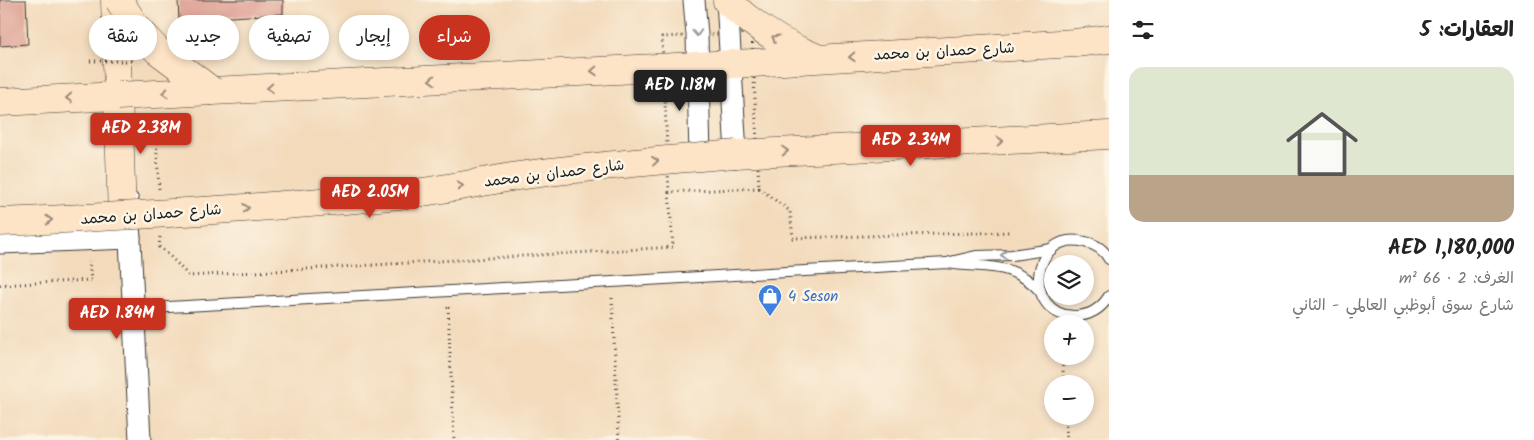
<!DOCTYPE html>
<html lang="ar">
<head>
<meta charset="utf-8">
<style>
  :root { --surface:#fff; --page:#f2f2f2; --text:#222; --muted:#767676; --accent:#c8321e }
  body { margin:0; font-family:Kalam,"Playpen Sans Arabic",sans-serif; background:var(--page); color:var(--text); direction:rtl; height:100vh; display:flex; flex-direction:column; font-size:19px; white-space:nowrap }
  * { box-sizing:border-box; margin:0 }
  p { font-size:16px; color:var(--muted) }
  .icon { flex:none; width:28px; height:28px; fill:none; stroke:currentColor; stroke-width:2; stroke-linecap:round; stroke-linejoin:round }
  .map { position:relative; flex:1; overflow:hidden; direction:ltr }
  .panel { display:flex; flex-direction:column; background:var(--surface); width:425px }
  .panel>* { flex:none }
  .top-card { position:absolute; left:15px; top:15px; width:475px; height:45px; direction:rtl; display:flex; gap:10px }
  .fabs { position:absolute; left:1044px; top:255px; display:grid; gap:10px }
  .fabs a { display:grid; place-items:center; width:50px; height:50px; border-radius:50%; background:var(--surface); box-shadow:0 2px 8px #0003; font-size:25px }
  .price { position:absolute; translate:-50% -42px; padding:0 11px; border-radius:5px; background:var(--accent); color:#fff; font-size:16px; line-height:32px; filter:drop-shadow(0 1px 2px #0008) }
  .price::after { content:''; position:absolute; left:50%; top:30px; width:15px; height:11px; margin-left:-8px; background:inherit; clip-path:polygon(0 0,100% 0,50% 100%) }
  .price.active { background:#222; color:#fff }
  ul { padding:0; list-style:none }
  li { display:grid; align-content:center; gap:10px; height:265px; padding:0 20px }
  li span { display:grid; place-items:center; height:155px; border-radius:15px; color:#555 }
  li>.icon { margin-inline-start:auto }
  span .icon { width:90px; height:90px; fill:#fffc; stroke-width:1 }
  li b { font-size:21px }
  h2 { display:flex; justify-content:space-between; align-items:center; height:60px; padding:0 20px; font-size:21px }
  .pill { padding:0 18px; border-radius:22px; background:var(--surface); box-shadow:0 2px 8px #0003; font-size:18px; line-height:45px }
  .pill.active { background:var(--accent); color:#fff }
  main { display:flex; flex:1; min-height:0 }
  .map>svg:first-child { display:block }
  .building { fill:#db9a8d }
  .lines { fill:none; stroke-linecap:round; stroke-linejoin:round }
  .service-casing { stroke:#3c3834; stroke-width:12 }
  .minor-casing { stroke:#3c3834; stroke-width:23 }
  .secondary-casing { stroke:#3c3834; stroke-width:29 }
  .path { stroke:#3c3834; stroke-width:3; stroke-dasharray:1 4; stroke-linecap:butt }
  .service { stroke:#fff; stroke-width:10 }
  .minor { stroke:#fff; stroke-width:21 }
  .secondary { stroke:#fee4c6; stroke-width:28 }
  .secondary-bridge-casing { stroke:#3c3834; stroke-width:29; stroke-linecap:butt }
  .path-bridge { stroke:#3c3834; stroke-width:3; stroke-dasharray:1 4; stroke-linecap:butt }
  .secondary-bridge { stroke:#fee4c6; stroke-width:28 }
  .oneway { stroke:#999 }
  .oneway2 { stroke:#988a7a }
  .labels { text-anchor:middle; stroke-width:5; stroke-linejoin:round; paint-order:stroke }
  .street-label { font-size:15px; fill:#1c1c1c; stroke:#fcf5e5 }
  .shop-label { font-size:15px; fill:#366cbe; stroke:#fcf5e5; text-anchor:start }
</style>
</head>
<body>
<main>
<section class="panel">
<h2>العقارات: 5<svg class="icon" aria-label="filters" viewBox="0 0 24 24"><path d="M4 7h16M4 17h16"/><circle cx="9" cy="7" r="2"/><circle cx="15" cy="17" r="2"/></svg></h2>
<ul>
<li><span style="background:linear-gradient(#dfe7d0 70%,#b9a48a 0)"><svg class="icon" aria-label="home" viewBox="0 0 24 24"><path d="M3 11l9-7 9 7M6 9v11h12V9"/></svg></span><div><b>AED 1,180,000</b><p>الغرف: 2 · 66 m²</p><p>شارع سوق أبوظبي العالمي - الثاني</p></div></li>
</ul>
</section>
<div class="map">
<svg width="1109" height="440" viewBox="0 0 1109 440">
  <rect width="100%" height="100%" fill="#fcf5e5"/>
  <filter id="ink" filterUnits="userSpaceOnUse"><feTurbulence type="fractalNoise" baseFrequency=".02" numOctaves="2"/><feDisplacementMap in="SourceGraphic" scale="10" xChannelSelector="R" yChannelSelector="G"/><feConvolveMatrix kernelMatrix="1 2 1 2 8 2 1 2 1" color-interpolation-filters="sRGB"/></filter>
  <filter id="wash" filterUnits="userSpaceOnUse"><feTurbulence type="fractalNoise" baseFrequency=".0096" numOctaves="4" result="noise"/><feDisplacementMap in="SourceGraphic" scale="20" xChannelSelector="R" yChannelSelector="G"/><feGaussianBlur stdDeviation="1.12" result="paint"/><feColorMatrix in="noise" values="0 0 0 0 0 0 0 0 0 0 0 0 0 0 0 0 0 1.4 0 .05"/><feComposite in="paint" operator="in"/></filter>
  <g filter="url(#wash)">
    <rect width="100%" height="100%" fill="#f3dabb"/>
    <g id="blocks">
      <!-- building -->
      <g class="building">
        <path d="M0 0H26L28 44 0 46Z"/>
        <path d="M178 0H283V14L179 20Z"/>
      </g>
    </g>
  </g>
  <g filter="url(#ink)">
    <use href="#blocks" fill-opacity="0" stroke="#3c3834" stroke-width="1"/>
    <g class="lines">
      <!-- service casing -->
      <g class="service-casing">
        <g id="service">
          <path d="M1109 259C1104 250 1095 244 1085 242 1031 228 1021 315 1074 316 1089 316 1101 309 1109 296"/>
          <path d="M950 262 976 256 1012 255 1052 249"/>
          <path d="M133 309 947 263C985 269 1012 260 1041 292"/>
        </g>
      </g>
      <!-- minor casing -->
      <g class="minor-casing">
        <g id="minor">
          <path d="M694 0 697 35 700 157"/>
          <path d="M727 0 736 154"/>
          <path d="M128 201 140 440"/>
          <path d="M0 243 130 238"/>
        </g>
      </g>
      <!-- secondary casing -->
      <g class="secondary-casing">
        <g id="secondary">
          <path d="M115 0 122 216"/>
          <path d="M727 1C754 26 781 44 815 57"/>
          <path d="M212 91 753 63 1075 43 1109 39"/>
          <path d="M0 102 118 96"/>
          <path d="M736 154 1109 135"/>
        </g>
      </g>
      <!-- path -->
      <g class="path">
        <path d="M752 33 759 188 669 192 662 37Z"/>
        <path d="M759 188 790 211 793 238 1010 232"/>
        <path d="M0 285 91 280 89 261"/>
        <path d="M612 298 619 440"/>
        <path d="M448 307 454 440"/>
        <path d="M1062 356 1064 384"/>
        <path d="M1065 416 1067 440"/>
      </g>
      <!-- service -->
      <use href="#service" class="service"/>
      <!-- minor -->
      <use href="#minor" class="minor"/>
      <!-- secondary -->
      <use href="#secondary" class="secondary"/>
      <!-- secondary-bridge casing -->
      <g class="secondary-bridge-casing">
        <g id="secondary-bridge">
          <path d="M119 0 137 29 157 50 212 91"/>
          <path d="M118 96 212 91"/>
          <path d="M0 222C133 216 266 208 399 195 439 191 479 182 518 176 591 166 664 160 736 154"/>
        </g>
      </g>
      <!-- path-bridge -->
      <g class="path-bridge">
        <path d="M90 61H133"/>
        <path d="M155 118 159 189"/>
        <path d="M160 237 159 247 168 254 189 276 673 247 669 192"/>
      </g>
      <!-- secondary-bridge -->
      <use href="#secondary-bridge" class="secondary-bridge"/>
    </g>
    <!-- one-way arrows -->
    <defs><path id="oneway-chevron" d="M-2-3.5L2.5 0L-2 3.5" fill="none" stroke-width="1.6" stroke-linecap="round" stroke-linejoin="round" transform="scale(1.25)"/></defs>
    <g class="oneway">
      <use href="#oneway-chevron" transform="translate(697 33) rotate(87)"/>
      <use href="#oneway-chevron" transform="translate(1004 255) rotate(177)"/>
    </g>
    <g class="oneway2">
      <use href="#oneway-chevron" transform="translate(775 38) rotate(-149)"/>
      <use href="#oneway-chevron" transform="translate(852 57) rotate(177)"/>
      <use href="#oneway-chevron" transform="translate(594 71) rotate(177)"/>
      <use href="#oneway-chevron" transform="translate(432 80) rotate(177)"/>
      <use href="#oneway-chevron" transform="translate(270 88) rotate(177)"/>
      <use href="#oneway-chevron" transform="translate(165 93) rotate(177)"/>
      <use href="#oneway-chevron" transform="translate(69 98) rotate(176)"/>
      <use href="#oneway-chevron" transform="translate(1000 141) rotate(-3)"/>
      <use href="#oneway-chevron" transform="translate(785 151) rotate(-2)"/>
      <use href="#oneway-chevron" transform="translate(655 161) rotate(-6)"/>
      <use href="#oneway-chevron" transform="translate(460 186) rotate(-9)"/>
      <use href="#oneway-chevron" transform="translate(246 208) rotate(-4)"/>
      <use href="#oneway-chevron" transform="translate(49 220) rotate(-3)"/>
    </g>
  </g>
  <!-- icons -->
  <defs>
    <g id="shop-pin" transform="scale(1.25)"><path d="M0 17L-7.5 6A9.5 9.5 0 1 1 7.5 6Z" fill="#3f7fe0" stroke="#fcf5e5"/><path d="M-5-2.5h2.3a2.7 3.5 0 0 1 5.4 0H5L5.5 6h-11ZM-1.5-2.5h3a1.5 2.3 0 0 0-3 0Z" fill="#fff"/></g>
  </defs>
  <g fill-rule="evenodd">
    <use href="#shop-pin" x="770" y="296"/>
  </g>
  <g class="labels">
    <!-- street labels -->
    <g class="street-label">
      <text transform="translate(944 51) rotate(-3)" y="5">شارع حمدان بن محمد</text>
      <text transform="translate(554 173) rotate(-7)" y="5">شارع حمدان بن محمد</text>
      <text transform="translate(151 214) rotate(-4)" y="5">شارع حمدان بن محمد</text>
    </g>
    <!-- shop labels -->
    <g class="shop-label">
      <text x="788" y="301">4 Seson</text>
    </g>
  </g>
</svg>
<div class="fabs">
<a><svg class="icon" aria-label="layers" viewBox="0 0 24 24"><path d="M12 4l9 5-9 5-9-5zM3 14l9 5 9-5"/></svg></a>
<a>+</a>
<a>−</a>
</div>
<b class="price active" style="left:680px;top:112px">AED 1.18M</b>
<b class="price" style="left:141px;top:155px">AED 2.38M</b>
<b class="price" style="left:911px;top:167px">AED 2.34M</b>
<b class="price" style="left:370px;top:219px">AED 2.05M</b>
<b class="price" style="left:117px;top:340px">AED 1.84M</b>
<div class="top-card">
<a class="pill active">شراء</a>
<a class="pill">إيجار</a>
<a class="pill">تصفية</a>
<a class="pill">جديد</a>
<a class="pill">شقة</a>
</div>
</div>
</main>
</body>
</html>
